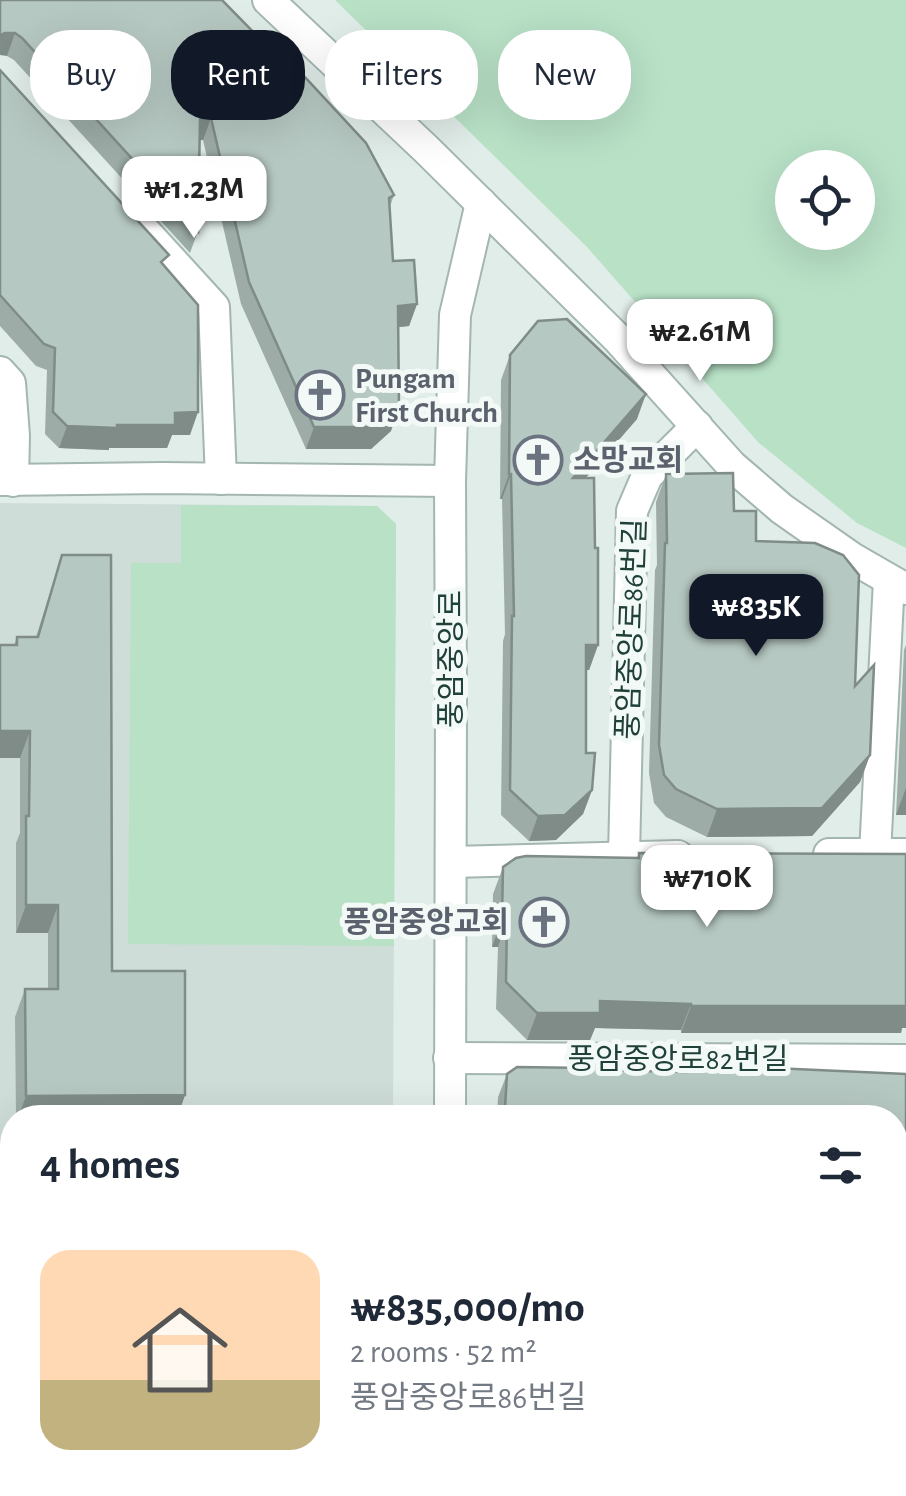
<!DOCTYPE html>
<html lang="en">
<head>
<meta charset="utf-8">
<style>
  :root { --surface:#fff; --page:#f2f2f3; --text:#1f2937; --muted:#747a83; --line:#e0e1e3; --accent:#111827 }
  body { margin:0; font-family:"Alegreya Sans","Noto Sans KR",sans-serif; background:var(--page); color:var(--text); height:100vh; display:flex; flex-direction:column; font-size:38px; white-space:nowrap }
  * { box-sizing:border-box; margin:0 }
  p { font-size:32px; color:var(--muted) }
  .icon { flex:none; width:55px; height:55px; fill:none; stroke:currentColor; stroke-width:2; stroke-linecap:round; stroke-linejoin:round }
  .map { position:relative; flex:1; overflow:hidden }
  .side { position:absolute; left:0px; top:1105px; width:908px; height:392px; display:flex; flex-direction:column; background:var(--surface); border-radius:40px 40px 0 0; box-shadow:0 10px 40px #0002 }
  .side>* { flex:none }
  .banner { position:absolute; left:30px; top:30px; width:848px; height:90px; display:flex; gap:20px }
  .buttons { position:absolute; left:775px; top:150px; display:grid; gap:20px }
  .buttons a { display:grid; place-items:center; width:100px; height:100px; border-radius:50%; background:var(--surface); box-shadow:0 10px 40px #0002; font-size:50px }
  .price { position:absolute; translate:-50% -85px; padding:0 22px; border-radius:20px; background:#fff; color:#222; font-size:32px; line-height:65px; filter:drop-shadow(0 2px 5px #0008) }
  .price::after { content:''; position:absolute; left:50%; top:60px; width:30px; height:22px; margin-left:-15px; background:inherit; clip-path:polygon(0 0,100% 0,50% 100%) }
  .price.on { background:var(--accent); color:#fff }
  ul { padding:0; list-style:none }
  li { display:flex; align-items:center; gap:30px; height:250px; padding:0 40px }
  li+li { border-top:2px solid var(--line) }
  li span { display:grid; place-items:center; flex:none; width:280px; height:200px; border-radius:30px; color:#555 }
  li>.icon { margin-inline-start:auto }
  span .icon { width:120px; height:120px; fill:#fffc; stroke-width:1 }
  li b { font-size:42px }
  h2 { display:flex; justify-content:space-between; align-items:center; height:120px; padding:0 40px; font-size:42px }
  .pill { padding:0 35px; border-radius:40px; background:var(--surface); box-shadow:0 10px 40px #0002; font-size:35px; line-height:90px }
  .pill.on { background:var(--accent); color:#fff }
  .map>svg:first-child { display:block }
  .built { fill:#cfddd8 }
  .green { fill:#b8e1c6; fill-rule:evenodd }
  .lines { fill:none; stroke-linecap:round; stroke-linejoin:round }
  .street-casing { stroke:#a3b6b1; stroke-width:34 }
  .secondary-casing { stroke:#9fbab2; stroke-width:34 }
  .street { stroke:#fff; stroke-width:30 }
  .secondary { stroke:#fff; stroke-width:30 }
  .wall { fill:#9daca7 }
  .shaded-wall { fill:#7f8c88 }
  .building { fill:#b6c8c2; stroke:#7f8c88; stroke-width:2.5 }
  .labels { text-anchor:middle; stroke-width:10; stroke-linejoin:round; paint-order:stroke }
  .worship-label { font-size:30px; font-weight:bold; fill:#5b616d; stroke:#f2f9f6; text-anchor:start }
  .street-label { font-size:30px; fill:#20403a; stroke:#f2f9f6 }
</style>
</head>
<body>
<div class="map">
<svg width="906" height="1496" viewBox="0 0 906 1496">
  <rect width="100%" height="100%" fill="#e1ede9"/>
  <!-- built -->
  <path class="built" d="M0 503 377 506 396 524 393 1117 12 1118V1165H0Z"/>
  <!-- green -->
  <g class="green">
    <path d="M335 0H906V548L857 523 758 442 587 247ZM792 168H858V232H792Z"/>
    <path d="M181 505 377 506 396 524 394 946 128 944 131 563H181Z"/>
    <path d="M0 1418H12V1485H80V1496H0Z"/>
  </g>
  <g class="lines">
    <!-- street casing -->
    <g class="street-casing">
      <g id="street">
        <path d="M268 0 426 149 617 338 732 466 782 509 852 558 906 589"/>
        <path d="M140 226 214 307 221 479"/>
        <path d="M0 372 10 383 14 436 13 481"/>
        <path d="M0 480 162 478 450 481"/>
        <path d="M829 854H906"/>
        <path d="M875 854 889 580"/>
        <path d="M624 856 632 511 647 476 697 426"/>
        <path d="M451 862 678 856"/>
        <path d="M449 1058 906 1060"/>
        <path d="M450 1118 451 703 450 481 455 315 481 203"/>
        <path d="M457 1485V1496"/>
      </g>
    </g>
    <!-- secondary casing -->
    <g class="secondary-casing">
      <g id="secondary">
        <path d="M895 1227H906"/>
        <path d="M0 1229 12 1230"/>
      </g>
    </g>
    <!-- street -->
    <use href="#street" class="street"/>
    <!-- secondary -->
    <use href="#secondary" class="secondary"/>
  </g>
  <!-- wall -->
  <g class="wall">
    <path d="M0 0 394 195 389 209 393 261 417 304 409 326 398 327 391 431 371 449H306L241 304 203 140H199L198 231 190 253 14 60 7 56Z"/>
    <path d="M0 70 165 266 190 435H172L167 448H109V450L59 448 45 434 47 370 36 366 0 326Z"/>
    <path d="M510 355 637 419 585 478 595 548 598 645 589 670H586V753L592 790 583 814 556 840 529 841 501 815 503 641 505 634 502 499H500L501 380Z"/>
    <path d="M666 474 734 511 756 541 855 686 870 755 860 782 812 836 707 837 666 817 654 803 649 773 655 570 657 565 656 502Z"/>
    <path d="M62 555 112 971 185 1095 177 1118H16L15 1017 25 989H48V933H16V843L20 833V758H0V645H14L17 637H36Z"/>
    <path d="M906 645V815H896L904 650Z"/>
    <path d="M639 853 906 854V1028H902L901 1033H681V1030L595 1028 590 1040H527L496 1009 498 947H492L493 894 503 867 637 858Z"/>
    <path d="M575 1055 598 1070 683 1072 686 1064 906 1074V1159H895V1118H497L498 1097 507 1074 570 1067Z"/>
    <rect x="225" y="1485" width="82" height="11"/>
    <path d="M615 1485H695L694 1496H614Z"/>
  </g>
  <!-- shaded-wall -->
  <g class="shaded-wall">
    <path d="M5 33H15L7 56 0 55V35Z"/>
    <path d="M211 118 203 140 192 141 200 119Z"/>
    <path d="M417 304 409 326 390 328 398 306Z"/>
    <path d="M646 394 637 419 564 503 573 478Z"/>
    <path d="M399 409 391 431 371 449H306L314 427Z"/>
    <path d="M198 412 190 435H172L167 448H109V450L59 448 67 426 117 425 175 413Z"/>
    <path d="M509 474H511L502 499H500Z"/>
    <path d="M586 645H598L589 670H577Z"/>
    <path d="M0 731H30L20 758H0Z"/>
    <path d="M870 755 860 782 812 836 707 837 717 809Z"/>
    <path d="M906 788V815H896Z"/>
    <path d="M592 790 583 814 556 840 529 841 538 816Z"/>
    <path d="M26 905H58L48 933H16Z"/>
    <path d="M502 920H507L498 947H492Z"/>
    <path d="M600 1001 691 1004 681 1030 595 1028 590 1040H527L537 1013Z"/>
    <path d="M691 1006H906V1028H902L901 1033H681Z"/>
    <path d="M185 1095 177 1118H18L26 1096Z"/>
    <rect x="895" y="1136" width="11" height="23"/>
  </g>
  <!-- building -->
  <g class="building">
    <path d="M0 0H222L272 51 277 47 366 143 394 195 389 198 393 261 414 260 417 304 398 306 399 409 379 427H314L249 282 211 118 200 119 198 231 22 38 15 33H5L0 35Z"/>
    <path d="M0 70 169 255 161 262 198 305V412L175 413V425H117V428L67 426 53 412 55 348 44 344 0 295Z"/>
    <path d="M567 319 646 394 573 478H594L595 548H598V645H586V753H595L592 790 565 815 538 816 510 790 512 616H514L511 474H509L510 355 538 321Z"/>
    <path d="M733 473 734 511H756V541L815 543 843 555 859 575 855 686 874 665 870 755 822 808 717 809 676 789 664 775 659 745 665 543H667L666 474Z"/>
    <path d="M62 555H111L112 971H185V1095L26 1096 25 989H58V905H26V816H29L30 731H0V645H17V637H38Z"/>
    <path d="M639 853 906 854V1006H691V1004L600 1001V1013H537L506 982 507 920H502L503 867 516 858 526 856 639 858Z"/>
    <path d="M575 1055H598V1070L686 1072V1064L906 1074V1136H895V1118H514L505 1108 507 1074 517 1067 588 1068Z"/>
    <rect x="240" y="1485" width="67" height="11"/>
    <path d="M628 1485H695L694 1496H628Z"/>
  </g>
  <!-- icons -->
  <defs>
    <g id="church-ring" transform="scale(2.5)"><circle r="9.5" fill="#f2f9f6" stroke="#6b7280" stroke-width="1.5"/><path d="M-1.2-6h2.4v3.5h3.3v2.4h-3.3V6h-2.4V-.1h-3.3v-2.4h3.3Z" fill="#6b7280"/></g>
  </defs>
  <g fill-rule="evenodd">
    <use href="#church-ring" x="320" y="395"/>
    <use href="#church-ring" x="538" y="460"/>
    <use href="#church-ring" x="544" y="922"/>
  </g>
  <g class="labels">
    <!-- worship labels -->
    <g class="worship-label">
      <text x="355" y="388">Pungam<tspan x="355" dy="34">First Church</tspan></text>
      <text x="573" y="470">소망교회</text>
      <text x="509" y="932" text-anchor="end">풍암중앙교회</text>
    </g>
    <!-- street labels -->
    <g class="street-label">
      <text transform="translate(631 629) rotate(-88)" y="10">풍암중앙로86번길</text>
      <text transform="translate(451 659) rotate(-90)" y="10">풍암중앙로</text>
      <text x="678" y="1069">풍암중앙로82번길</text>
    </g>
  </g>
</svg>
<div class="buttons">
<a><svg class="icon" aria-label="locate" viewBox="0 0 24 24"><circle cx="12" cy="12" r="6"/><path d="M12 2v4M12 18v4M2 12h4M18 12h4"/></svg></a>
</div>
<b class="price" style="left:194px;top:241px">₩1.23M</b>
<b class="price" style="left:700px;top:384px">₩2.61M</b>
<b class="price on" style="left:756px;top:659px">₩835K</b>
<b class="price" style="left:707px;top:930px">₩710K</b>
<div class="banner">
<a class="pill">Buy</a>
<a class="pill on">Rent</a>
<a class="pill">Filters</a>
<a class="pill">New</a>
</div>
<section class="side">
<h2>4 homes<svg class="icon" aria-label="filters" viewBox="0 0 24 24"><path d="M4 7h16M4 17h16"/><circle cx="9" cy="7" r="2"/><circle cx="15" cy="17" r="2"/></svg></h2>
<ul>
<li><span style="background:linear-gradient(#ffd9b3 65%,#c2b280 0)"><svg class="icon" aria-label="home" viewBox="0 0 24 24"><path d="M3 11l9-7 9 7M6 9v11h12V9"/></svg></span><div><b>₩835,000/mo</b><p>2 rooms · 52 m²</p><p>풍암중앙로86번길</p></div></li>
</ul>
</section>
</div>
</body>
</html>
